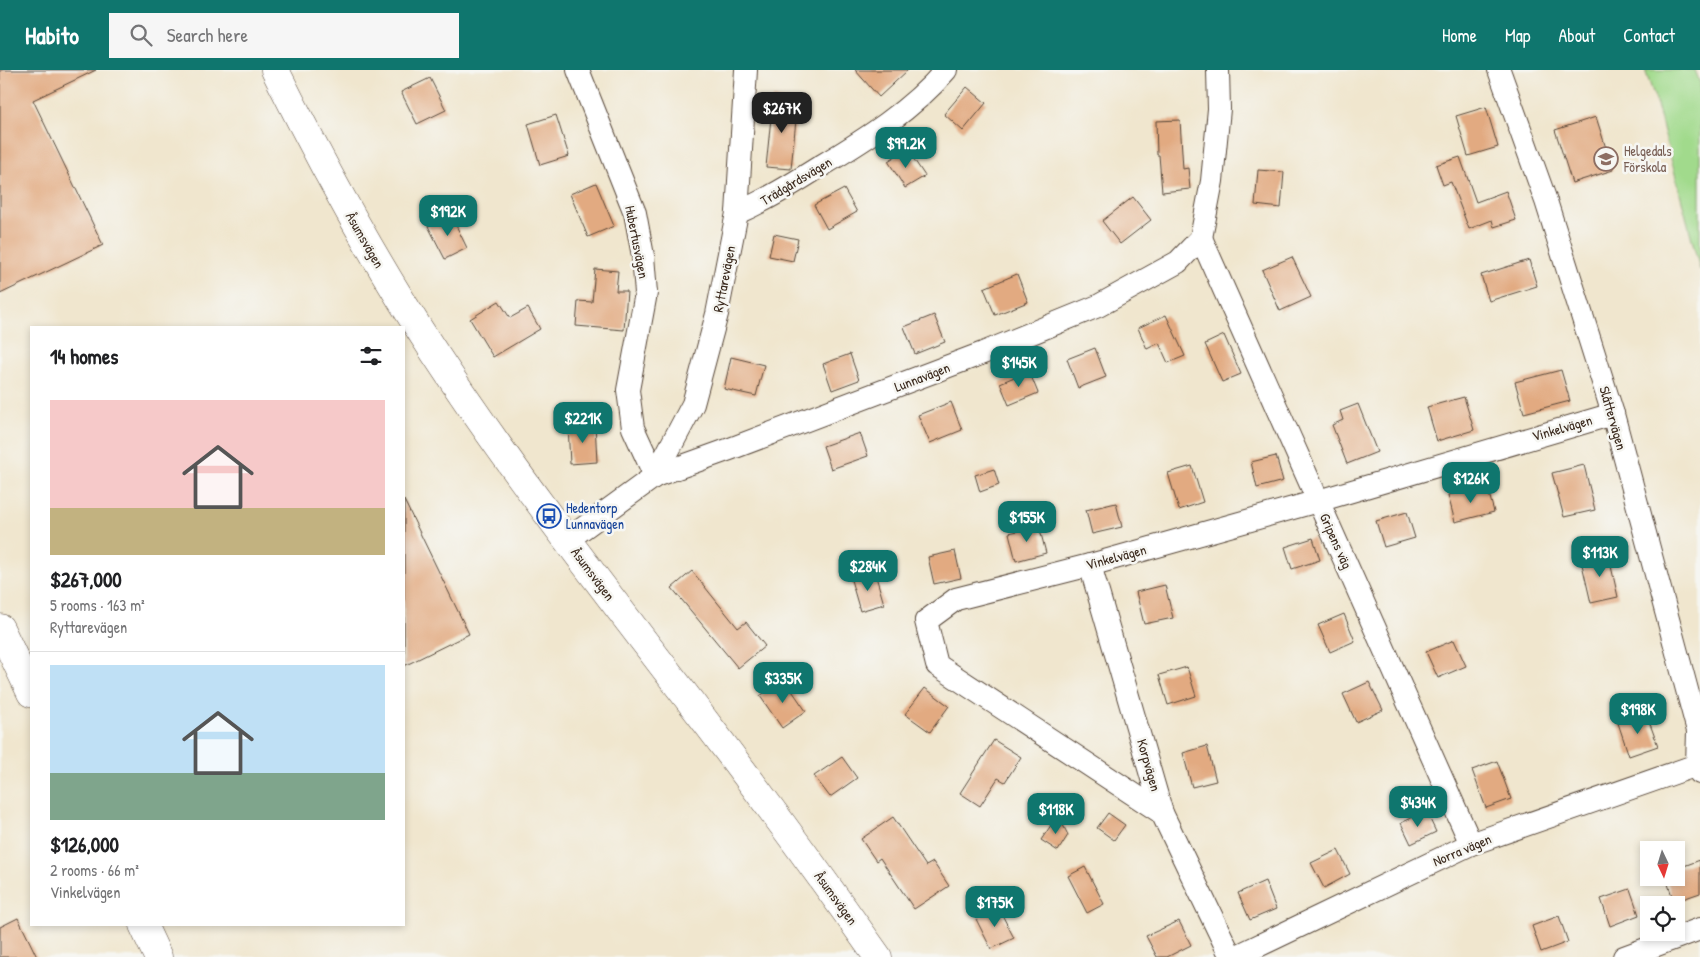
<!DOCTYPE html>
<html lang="en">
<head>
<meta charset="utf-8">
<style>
  :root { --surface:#fff; --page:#f6f6f6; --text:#202124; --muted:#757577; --line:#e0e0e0; --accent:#0f766e }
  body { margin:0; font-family:"Patrick Hand",sans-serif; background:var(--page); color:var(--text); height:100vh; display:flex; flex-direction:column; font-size:19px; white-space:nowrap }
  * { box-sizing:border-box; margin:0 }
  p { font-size:16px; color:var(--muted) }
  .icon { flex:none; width:28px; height:28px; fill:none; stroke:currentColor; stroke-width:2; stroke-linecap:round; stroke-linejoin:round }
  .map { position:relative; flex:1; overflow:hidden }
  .panel { position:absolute; left:30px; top:256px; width:375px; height:600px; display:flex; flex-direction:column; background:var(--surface); border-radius:0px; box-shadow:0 2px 8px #0003 }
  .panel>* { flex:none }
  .needle { width:32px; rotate:176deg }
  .tools { position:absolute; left:1640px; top:771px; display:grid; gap:10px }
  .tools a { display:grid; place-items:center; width:45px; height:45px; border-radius:0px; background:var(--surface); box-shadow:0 2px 8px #0003; font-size:25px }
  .price { position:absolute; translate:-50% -42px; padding:0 11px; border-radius:10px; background:var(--accent); color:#fff; font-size:16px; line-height:32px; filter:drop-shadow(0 1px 2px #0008) }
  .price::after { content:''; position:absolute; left:50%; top:30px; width:15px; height:11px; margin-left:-8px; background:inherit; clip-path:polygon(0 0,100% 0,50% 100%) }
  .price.selected { background:#222; color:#fff }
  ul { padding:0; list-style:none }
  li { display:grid; align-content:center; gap:10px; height:265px; padding:0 20px }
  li+li { border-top:1px solid var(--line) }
  li span { display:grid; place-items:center; height:155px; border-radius:0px; color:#555 }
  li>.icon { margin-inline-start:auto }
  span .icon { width:90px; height:90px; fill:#fffc; stroke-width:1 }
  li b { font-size:21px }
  h2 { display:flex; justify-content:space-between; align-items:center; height:60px; padding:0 20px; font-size:21px }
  header { display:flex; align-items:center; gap:30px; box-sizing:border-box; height:70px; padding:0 25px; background:var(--accent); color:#fff }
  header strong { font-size:24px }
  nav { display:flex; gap:28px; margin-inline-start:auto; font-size:18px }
  .search { width:350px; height:45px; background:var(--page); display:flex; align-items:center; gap:12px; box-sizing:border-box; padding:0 18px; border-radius:0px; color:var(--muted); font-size:19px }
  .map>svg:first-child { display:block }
  .green { fill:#a1da8c; stroke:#6e8255 }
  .building { fill:#e2aa81 }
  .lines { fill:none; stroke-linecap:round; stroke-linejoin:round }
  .minor-casing { stroke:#564638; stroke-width:24 }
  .tertiary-casing { stroke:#564638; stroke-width:29 }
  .minor { stroke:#fff; stroke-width:22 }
  .tertiary { stroke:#fff; stroke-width:28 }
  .labels { text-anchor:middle; stroke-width:5; stroke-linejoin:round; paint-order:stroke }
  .education-label { font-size:14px; fill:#785e54; stroke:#f6f6f2; text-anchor:start }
  .street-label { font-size:14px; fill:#3b2a1e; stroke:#f6f6f2 }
  .transit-label { font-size:14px; fill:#164399; stroke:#f6f6f2; text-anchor:start }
</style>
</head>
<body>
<header>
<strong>Habito</strong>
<div class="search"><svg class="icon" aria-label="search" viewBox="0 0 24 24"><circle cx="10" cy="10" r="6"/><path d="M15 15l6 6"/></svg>Search here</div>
<nav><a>Home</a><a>Map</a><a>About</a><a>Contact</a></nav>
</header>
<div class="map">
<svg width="1700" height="887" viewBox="0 0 1700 887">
  <rect width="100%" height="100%" fill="#f6f6f2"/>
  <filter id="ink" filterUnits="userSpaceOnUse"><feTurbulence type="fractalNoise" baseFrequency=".02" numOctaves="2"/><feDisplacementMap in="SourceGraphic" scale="10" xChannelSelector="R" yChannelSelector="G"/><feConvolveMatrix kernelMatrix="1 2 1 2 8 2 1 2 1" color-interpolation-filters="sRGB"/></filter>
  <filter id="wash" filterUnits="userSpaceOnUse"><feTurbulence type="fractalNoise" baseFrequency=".0096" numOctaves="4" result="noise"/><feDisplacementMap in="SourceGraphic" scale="20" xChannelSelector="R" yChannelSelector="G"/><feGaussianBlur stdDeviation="1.12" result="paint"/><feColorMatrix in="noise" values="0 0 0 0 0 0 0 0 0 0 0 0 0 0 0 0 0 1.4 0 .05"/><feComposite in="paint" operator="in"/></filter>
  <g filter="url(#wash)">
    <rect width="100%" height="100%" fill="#f0e6ce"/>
    <!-- green -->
    <path class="green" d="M1645 0H1695L1700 13V200L1656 31Z"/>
    <g id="blocks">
      <!-- building -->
      <g class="building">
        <path d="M0 0H96L33 30 103 175 0 224Z"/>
        <path d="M855 0H908L879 27Z"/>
        <path d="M430 8 446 40 417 54 401 22Z"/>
        <path d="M967 17 986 33 963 61 944 44Z"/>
        <path d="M773 28 798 30 791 99 766 97Z"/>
        <path d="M1486 37 1498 77 1468 86 1456 46Z"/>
        <path d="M556 45 569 86 540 95 528 54Z"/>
        <path d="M1596 47 1613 100 1572 113 1555 60Z"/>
        <path d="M1180 50 1183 99 1188 98 1190 119 1162 122 1159 85H1157L1156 51Z"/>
        <path d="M907 79 925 106 905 118 888 91Z"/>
        <path d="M1460 87 1476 132 1506 121 1516 150 1494 157 1492 150 1469 159 1451 112 1443 115 1436 95Z"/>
        <path d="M1258 100 1284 102 1281 138 1255 135Z"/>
        <path d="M596 113 614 156 588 167 570 124Z"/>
        <path d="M844 119 857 142 827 159 814 135Z"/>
        <path d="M1133 127 1151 150 1120 174 1102 151Z"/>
        <path d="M451 145 467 178 445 189 428 156Z"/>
        <path d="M774 164 798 169 793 191 769 186Z"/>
        <path d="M1292 187 1311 227 1280 241 1262 200Z"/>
        <path d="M1529 190 1537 216 1489 231 1481 205Z"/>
        <path d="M595 199 618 201 616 221H627L624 260 576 256 578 231 592 232Z"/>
        <path d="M1017 204 1028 232 995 245 984 218Z"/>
        <path d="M499 231 510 248 528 238 540 259 493 287 470 249Z"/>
        <path d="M934 245 945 272 915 284 904 257Z"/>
        <path d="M1166 245 1185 286 1168 293 1159 273 1147 279 1138 258Z"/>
        <path d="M1224 265 1241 304 1222 312 1205 274Z"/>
        <path d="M1095 278 1106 307 1078 318 1067 289Z"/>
        <path d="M850 284 859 310 832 320 823 294Z"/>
        <path d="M731 287 764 295 756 326 724 319Z"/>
        <path d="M1561 300 1570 331 1524 343 1515 312Z"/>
        <path d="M1029 301 1038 323 1009 335 1000 313Z"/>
        <path d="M1464 327 1474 360 1437 371 1427 337Z"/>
        <path d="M951 332 962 360 930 373 918 345Z"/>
        <path d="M1358 334 1377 382 1347 394 1332 355 1343 350 1340 341Z"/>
        <path d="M595 353 597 392 570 394 568 355Z"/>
        <path d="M860 363 868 386 831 399 823 376Z"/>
        <path d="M1276 386 1283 411 1257 418 1251 392Z"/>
        <path d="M1584 395 1595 440 1564 447 1552 403Z"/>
        <path d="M1192 396 1203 432 1179 440 1168 403Z"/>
        <path d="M994 399 999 415 980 422 975 405Z"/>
        <path d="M1487 416 1494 442 1455 452 1448 425Z"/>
        <path d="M404 430 469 564 404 596Z"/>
        <path d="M1116 433 1122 457 1092 464 1086 440Z"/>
        <path d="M1407 442 1415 468 1384 477 1376 451Z"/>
        <path d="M1039 456 1046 483 1016 491 1009 463Z"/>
        <path d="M1313 468 1320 490 1292 499 1285 477Z"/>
        <path d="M955 481 961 508 934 514 928 487Z"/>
        <path d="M1608 483 1618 527 1591 533 1581 490Z"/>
        <path d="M692 501 738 558 746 552 765 576 738 598 672 518Z"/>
        <path d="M875 503 884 534 860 541 851 510Z"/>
        <path d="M1165 515 1173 548 1144 554 1136 522Z"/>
        <path d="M1344 544 1355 571 1330 582 1318 555Z"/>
        <path d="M1454 570 1466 596 1438 608 1426 582Z"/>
        <path d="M1187 597 1196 626 1168 635 1159 605Z"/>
        <path d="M784 609 806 641 782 658 760 626Z"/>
        <path d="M1369 612 1383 640 1356 652 1343 624Z"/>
        <path d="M925 618 949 636 930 662 905 644Z"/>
        <path d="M1646 643 1658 676 1629 686 1618 653Z"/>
        <path d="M994 670 1021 687 1005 712 998 708 980 736 960 723Z"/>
        <path d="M1207 676 1216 711 1192 717 1183 683Z"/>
        <path d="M842 687 857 708 830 727 814 706Z"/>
        <path d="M1497 691 1511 729 1486 738 1472 700Z"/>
        <path d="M1426 741 1436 762 1411 774 1401 753Z"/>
        <path d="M1108 743 1125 755 1114 770 1097 758Z"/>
        <path d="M1058 745 1068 765 1058 781 1041 770Z"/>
        <path d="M893 747 926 796 933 792 949 816 914 839 880 788 876 791 861 769Z"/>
        <path d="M1338 780 1350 804 1324 818 1311 793Z"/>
        <path d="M1700 790V823L1674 832 1666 808H1676V799Z"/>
        <path d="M1085 797 1104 834 1087 843 1068 806Z"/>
        <path d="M1265 811 1276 839 1250 850 1238 823Z"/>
        <path d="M1630 819 1639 845 1610 856 1601 829Z"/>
        <path d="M998 837 1014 868 991 879 976 849Z"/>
        <path d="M1559 846 1568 872 1541 882 1532 856Z"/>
        <path d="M18 848 37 887H0V857Z"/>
        <path d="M1179 851 1191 875 1167 887H1157L1146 866Z"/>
      </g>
    </g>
  </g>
  <g filter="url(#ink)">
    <use href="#blocks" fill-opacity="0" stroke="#564638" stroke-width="1"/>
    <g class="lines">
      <!-- minor casing -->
      <g class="minor-casing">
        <g id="minor">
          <path d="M578 0 635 143 643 186 646 223 628 320 633 358 655 406"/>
          <path d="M1499 0 1546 131 1613 344 1698 661 1697 695 1700 703"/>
          <path d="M737 143C767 130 794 113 821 96 866 69 912 40 946 0"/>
          <path d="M1201 168 1471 774"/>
          <path d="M655 406 693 334 717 244 737 143 746 0"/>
          <path d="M567 470 655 406 730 379 983 283 1098 236 1178 192 1201 168 1212 111 1219 39 1218 0"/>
          <path d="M1090 495 1162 743 1231 887"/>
          <path d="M1162 743 937 595 926 551 956 529 1090 495 1318 431 1613 344"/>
          <path d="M1235 887 1471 774 1697 695"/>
          <path d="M1624 887 1700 859"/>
        </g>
      </g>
      <!-- tertiary casing -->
      <g class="tertiary-casing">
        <g id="tertiary">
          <path d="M275 0C323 97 375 192 434 282 516 407 608 524 699 643 760 723 820 805 878 887"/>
          <path d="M0 558 31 623"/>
          <path d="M143 855 158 887"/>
        </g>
      </g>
      <!-- minor -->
      <use href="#minor" class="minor"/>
      <!-- tertiary -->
      <use href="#tertiary" class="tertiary"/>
    </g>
  </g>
  <!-- icons -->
  <defs>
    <g id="school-ring" transform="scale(1.25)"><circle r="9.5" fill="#f6f6f2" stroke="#8d6e63" stroke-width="1.5"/><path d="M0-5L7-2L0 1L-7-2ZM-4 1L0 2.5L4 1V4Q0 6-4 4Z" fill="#8d6e63"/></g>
    <g id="bus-ring" transform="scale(1.25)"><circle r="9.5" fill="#f6f6f2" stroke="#1a4fb4" stroke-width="1.5"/><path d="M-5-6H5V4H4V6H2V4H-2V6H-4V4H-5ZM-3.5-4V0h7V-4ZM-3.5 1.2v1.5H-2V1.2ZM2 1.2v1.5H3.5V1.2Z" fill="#1a4fb4"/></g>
  </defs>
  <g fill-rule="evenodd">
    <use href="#school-ring" x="1606" y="89"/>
    <use href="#bus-ring" x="549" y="446"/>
  </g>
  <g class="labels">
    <!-- education labels -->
    <g class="education-label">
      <text x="1624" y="86">Helgedals<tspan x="1624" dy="16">Förskola</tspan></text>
    </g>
    <!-- street labels -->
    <g class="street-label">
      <text transform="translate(796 111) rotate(-31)" y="5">Trädgårdsvägen</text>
      <text transform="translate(365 170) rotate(60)" y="5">Åsumsvägen</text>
      <text transform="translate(637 172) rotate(79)" y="5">Hubertusvägen</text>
      <text transform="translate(724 209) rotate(-79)" y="5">Ryttarevägen</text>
      <text transform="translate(922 307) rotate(-21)" y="5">Lunnavägen</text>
      <text transform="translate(1613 348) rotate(74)" y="5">Slåttervägen</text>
      <text transform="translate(1562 358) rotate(-16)" y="5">Vinkelvägen</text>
      <text transform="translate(1336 471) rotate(66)" y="5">Gripens väg</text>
      <text transform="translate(1116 487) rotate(-15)" y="5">Vinkelvägen</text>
      <text transform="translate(593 504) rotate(53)" y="5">Åsumsvägen</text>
      <text transform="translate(1149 695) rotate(74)" y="5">Korpvägen</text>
      <text transform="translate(1462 780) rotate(-23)" y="5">Norra vägen</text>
      <text transform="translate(836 828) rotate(54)" y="5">Åsumsvägen</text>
    </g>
    <!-- transit labels -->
    <g class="transit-label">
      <text x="566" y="443">Hedentorp<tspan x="566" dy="16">Lunnavägen</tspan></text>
    </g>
  </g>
</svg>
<div class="tools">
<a><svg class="needle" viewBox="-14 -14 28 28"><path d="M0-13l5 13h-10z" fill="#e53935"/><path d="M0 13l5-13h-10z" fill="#757577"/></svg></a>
<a><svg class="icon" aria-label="locate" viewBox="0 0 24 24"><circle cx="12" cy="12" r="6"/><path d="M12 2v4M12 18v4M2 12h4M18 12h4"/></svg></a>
</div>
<b class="price selected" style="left:782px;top:64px">$267K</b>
<b class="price" style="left:906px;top:99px">$99.2K</b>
<b class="price" style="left:448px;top:167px">$192K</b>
<b class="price" style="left:1019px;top:318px">$145K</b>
<b class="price" style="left:583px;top:374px">$221K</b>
<b class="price" style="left:1471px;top:434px">$126K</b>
<b class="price" style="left:1027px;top:473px">$155K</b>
<b class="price" style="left:1600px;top:508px">$113K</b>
<b class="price" style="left:868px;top:522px">$284K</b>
<b class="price" style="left:783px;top:634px">$335K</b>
<b class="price" style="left:1638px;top:665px">$198K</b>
<b class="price" style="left:1418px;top:758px">$434K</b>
<b class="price" style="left:1056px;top:765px">$118K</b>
<b class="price" style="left:995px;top:858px">$175K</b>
<section class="panel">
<h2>14 homes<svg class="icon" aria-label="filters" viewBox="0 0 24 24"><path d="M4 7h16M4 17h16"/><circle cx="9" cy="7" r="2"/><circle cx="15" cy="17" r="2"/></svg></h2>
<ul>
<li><span style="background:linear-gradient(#f6c9c9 70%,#c2b280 0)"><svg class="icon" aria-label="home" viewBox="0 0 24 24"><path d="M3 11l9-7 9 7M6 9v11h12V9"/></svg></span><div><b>$267,000</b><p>5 rooms · 163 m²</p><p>Ryttarevägen</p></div></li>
<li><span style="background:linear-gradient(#bfe0f5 70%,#7fa58c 0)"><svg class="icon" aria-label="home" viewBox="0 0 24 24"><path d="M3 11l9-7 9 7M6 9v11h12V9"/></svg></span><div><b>$126,000</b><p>2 rooms · 66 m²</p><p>Vinkelvägen</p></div></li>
</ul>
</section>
</div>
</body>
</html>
